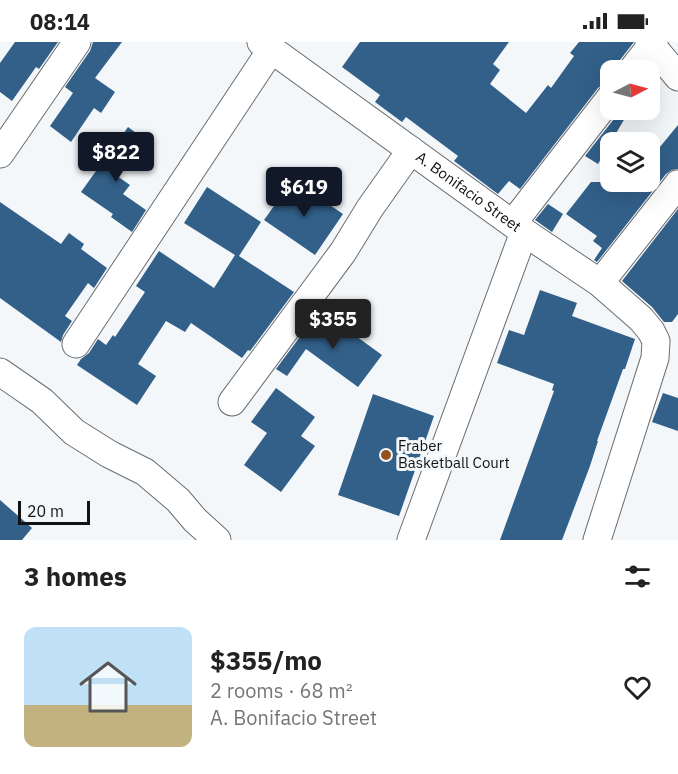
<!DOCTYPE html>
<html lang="en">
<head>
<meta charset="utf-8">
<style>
  :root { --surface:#fff; --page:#f2f2f2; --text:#222; --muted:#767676; --line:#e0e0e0; --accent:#111827 }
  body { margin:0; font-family:"IBM Plex Sans",sans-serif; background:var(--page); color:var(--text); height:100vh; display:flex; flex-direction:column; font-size:22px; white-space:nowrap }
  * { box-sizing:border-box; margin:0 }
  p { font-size:20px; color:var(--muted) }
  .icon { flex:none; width:33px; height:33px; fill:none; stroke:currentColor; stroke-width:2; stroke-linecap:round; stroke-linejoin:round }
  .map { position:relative; height:498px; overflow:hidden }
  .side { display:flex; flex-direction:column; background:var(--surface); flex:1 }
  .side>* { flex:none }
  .needle { width:39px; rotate:84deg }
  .controls { position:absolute; left:600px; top:18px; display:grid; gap:12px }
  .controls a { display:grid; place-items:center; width:60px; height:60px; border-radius:12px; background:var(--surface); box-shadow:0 6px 24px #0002; font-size:30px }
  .scale { position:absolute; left:18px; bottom:15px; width:72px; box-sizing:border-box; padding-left:6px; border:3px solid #111213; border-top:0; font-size:16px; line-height:21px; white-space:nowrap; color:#111213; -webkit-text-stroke:4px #f4f7fa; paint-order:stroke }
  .price { position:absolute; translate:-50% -51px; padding:0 14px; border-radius:6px; background:var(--accent); color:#fff; font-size:20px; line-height:39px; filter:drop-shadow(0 2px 3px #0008) }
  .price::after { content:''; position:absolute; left:50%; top:36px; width:18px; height:14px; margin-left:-9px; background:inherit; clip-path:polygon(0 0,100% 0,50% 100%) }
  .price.selected { background:#222; color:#fff }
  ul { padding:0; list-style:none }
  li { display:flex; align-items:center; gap:18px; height:150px; padding:0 24px }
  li+li { border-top:2px solid var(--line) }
  li span { display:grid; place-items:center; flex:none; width:168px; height:120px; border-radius:12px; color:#555 }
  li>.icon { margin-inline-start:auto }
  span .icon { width:72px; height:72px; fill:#fffc; stroke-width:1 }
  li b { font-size:26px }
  h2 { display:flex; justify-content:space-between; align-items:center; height:72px; padding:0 24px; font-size:26px }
  .status { display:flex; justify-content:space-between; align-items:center; height:42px; padding:0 30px; background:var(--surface); direction:ltr }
  .status svg { height:16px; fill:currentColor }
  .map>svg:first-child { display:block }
  .building { fill:#326089 }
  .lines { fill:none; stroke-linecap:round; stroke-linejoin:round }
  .minor-casing { stroke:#6b6e71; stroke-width:29 }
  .minor { stroke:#fff; stroke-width:27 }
  .poi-dot { fill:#93521e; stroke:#f4f7fa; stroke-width:2 }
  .labels { text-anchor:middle; stroke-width:6; stroke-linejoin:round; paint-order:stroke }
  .street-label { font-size:15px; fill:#111213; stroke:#f4f7fa }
  .poi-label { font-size:15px; fill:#111213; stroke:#f4f7fa; text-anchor:start }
</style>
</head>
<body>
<div class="status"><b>08:14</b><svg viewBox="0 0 49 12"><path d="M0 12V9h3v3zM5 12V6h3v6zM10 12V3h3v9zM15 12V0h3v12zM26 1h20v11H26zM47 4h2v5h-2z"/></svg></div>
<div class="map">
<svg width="678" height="498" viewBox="0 0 678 498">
  <rect width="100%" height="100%" fill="#f4f7fa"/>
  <!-- building -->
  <g class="building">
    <path d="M15 0H58L39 27 36 25 12 59 0 50V21Z"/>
    <path d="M93 0H122L95 36 115 50 101 71 94 66 71 100 50 84 73 51 65 45 90 9Z"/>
    <path d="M360 0H509L493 22 500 28 490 42 526 71 548 43 551 46 574 14 570 11 579 0H634L620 18 617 28H610V41L604 42 598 46 520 147 509 139 498 152 454 119 458 114 406 75 402 80 375 60 380 53 342 25Z"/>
    <path d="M621 68H632L625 76 598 122 585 114Z"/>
    <path d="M678 83V127L672 128 666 132 597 220 594 218 602 206 593 199 597 194 566 172 591 140H650V117Z"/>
    <path d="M128 85 143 96 117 134 130 143 123 152 146 168 132 190 111 175 113 172 81 150 101 122 102 123Z"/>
    <path d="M289 143 302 152 305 146 343 172 315 213 264 178Z"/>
    <path d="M207 145 261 180 239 214 294 250 250 309 248 308 242 316 191 281 185 290 166 279 138 322 156 334 137 363 77 323 81 317 89 311 98 297 106 303 113 293 115 295 145 250 136 244 159 209 214 246 235 213 184 181Z"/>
    <path d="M0 160 61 202 69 191 84 202 81 207 107 226 94 246 88 241 65 274 72 279 63 293 61 300 0 256Z"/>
    <path d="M548 162 563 172 552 190 535 178Z"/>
    <path d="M678 167V272L672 280H664L652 265 622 239Z"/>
    <path d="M540 248 577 261 572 274 635 297 625 327H623L597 399H598L590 424 562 498H500L554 349 552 348 554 342 497 321 509 288 524 293Z"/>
    <path d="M320 268 382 313 358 345 306 307 287 334 276 327Z"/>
    <path d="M276 346 315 375 301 394 315 404 281 450 244 423 267 391 251 380Z"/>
    <path d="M663 351 678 356V389L652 380Z"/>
    <path d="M373 352 434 374 399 474 338 453Z"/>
    <path d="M0 458 32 486 22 498H0Z"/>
  </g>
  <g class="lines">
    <!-- minor casing -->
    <g class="minor-casing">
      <g id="minor">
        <path id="s1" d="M261 0 524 190 600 241 641 277 651 289 656 299 655 316 597 498"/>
        <path d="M649 0 678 35"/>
        <path d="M632 28 654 0"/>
        <path d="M0 112 77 0"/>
        <path d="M513 181 610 56"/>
        <path d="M600 241 678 142"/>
        <path d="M76 302 271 8"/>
        <path d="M0 330 42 359 74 390 109 412 145 430 178 458 195 478 217 498"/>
        <path d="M232 360 343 210 370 166 411 108"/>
        <path d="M411 498 524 190"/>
      </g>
    </g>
    <!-- minor -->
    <use href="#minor" class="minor"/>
  </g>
  <!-- markers -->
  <circle class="poi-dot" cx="386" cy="413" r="6"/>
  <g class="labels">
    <!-- street labels -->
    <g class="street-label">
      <text dy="5" stroke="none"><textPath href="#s1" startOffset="256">A. Bonifacio Street</textPath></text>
    </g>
    <!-- poi labels -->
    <g class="poi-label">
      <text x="398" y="409">Fraber<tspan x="398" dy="17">Basketball Court</tspan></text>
    </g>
  </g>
</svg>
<div class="controls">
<a><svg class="needle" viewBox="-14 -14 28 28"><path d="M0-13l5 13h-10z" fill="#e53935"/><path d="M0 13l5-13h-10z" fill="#767676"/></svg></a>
<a><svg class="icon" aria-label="layers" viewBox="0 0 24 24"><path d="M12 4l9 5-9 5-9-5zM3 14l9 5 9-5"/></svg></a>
</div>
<div class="scale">20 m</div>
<b class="price" style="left:116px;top:141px">$822</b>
<b class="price" style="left:304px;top:176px">$619</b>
<b class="price selected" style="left:333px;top:308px">$355</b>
</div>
<section class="side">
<h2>3 homes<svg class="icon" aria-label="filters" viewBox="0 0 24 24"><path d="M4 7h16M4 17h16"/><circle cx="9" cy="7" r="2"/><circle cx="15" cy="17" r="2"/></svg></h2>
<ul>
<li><span style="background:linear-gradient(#bfe0f5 65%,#c2b280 0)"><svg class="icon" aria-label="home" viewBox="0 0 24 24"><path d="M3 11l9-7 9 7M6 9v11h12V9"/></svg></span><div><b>$355/mo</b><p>2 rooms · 68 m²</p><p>A. Bonifacio Street</p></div><svg class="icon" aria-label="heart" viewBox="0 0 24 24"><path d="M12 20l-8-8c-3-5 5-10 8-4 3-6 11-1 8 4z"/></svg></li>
</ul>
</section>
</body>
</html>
